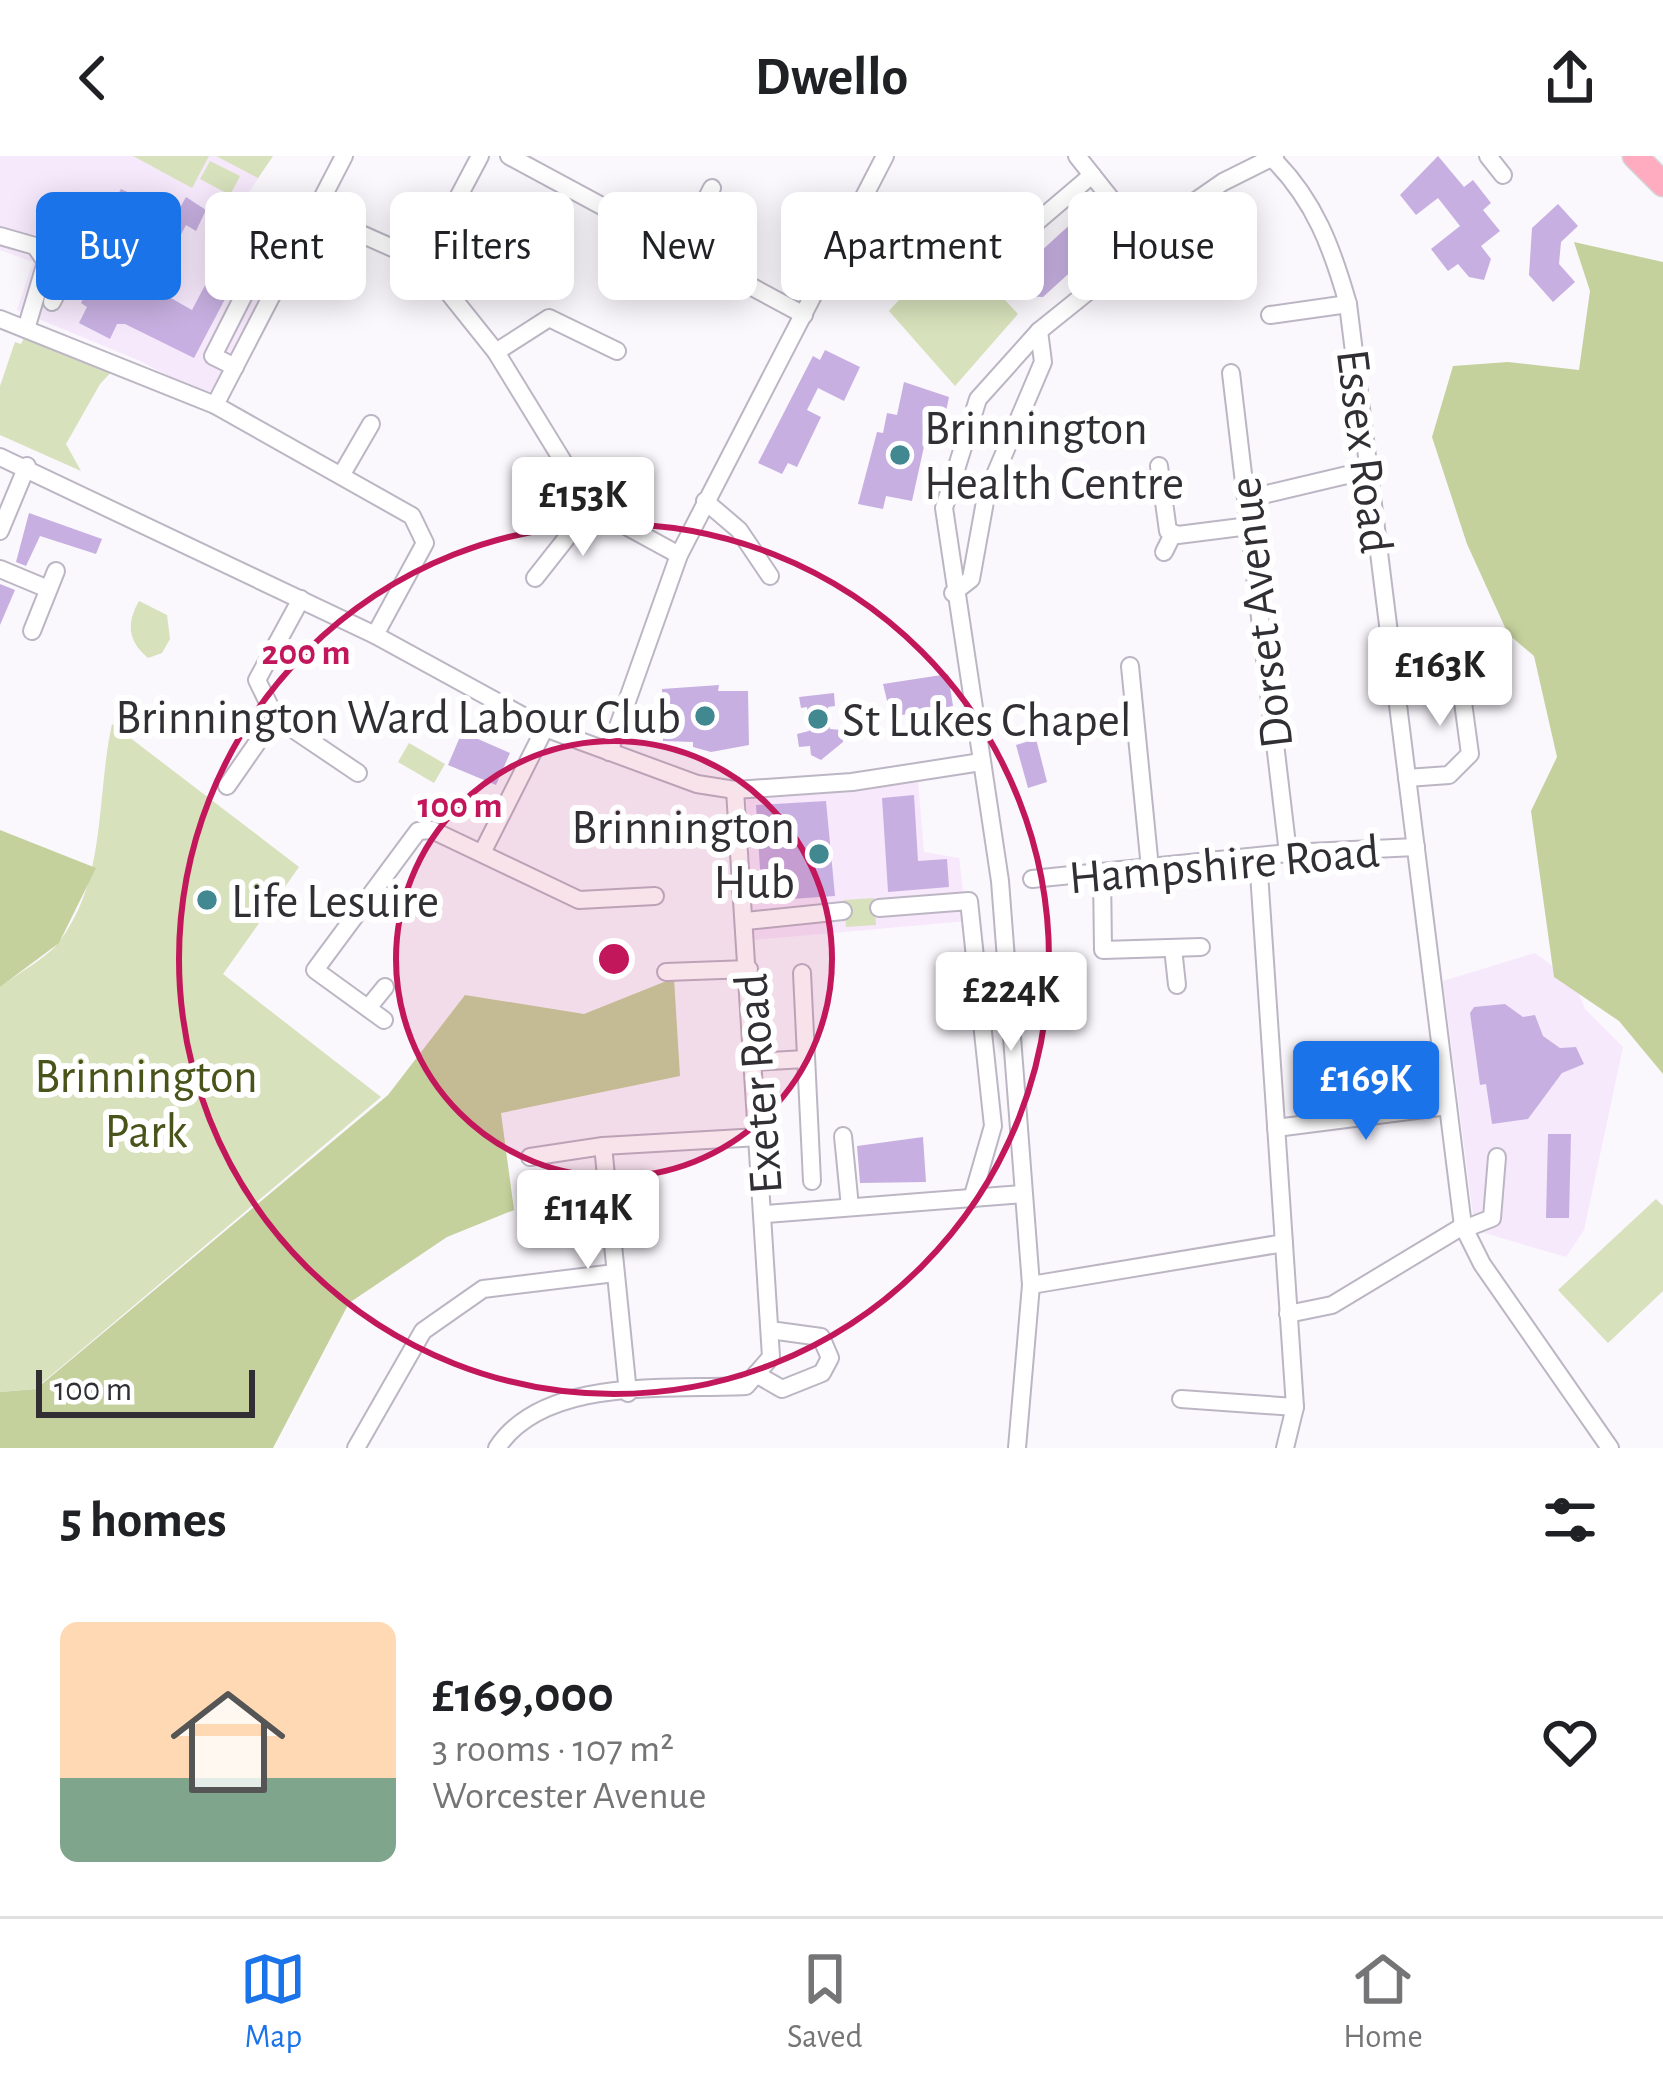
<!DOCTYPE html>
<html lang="en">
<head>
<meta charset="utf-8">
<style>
  :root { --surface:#fff; --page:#f6f6f6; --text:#202124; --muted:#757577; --line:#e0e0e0; --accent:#1a73e8 }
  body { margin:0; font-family:"Alegreya Sans",sans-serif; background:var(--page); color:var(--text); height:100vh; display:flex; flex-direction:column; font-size:45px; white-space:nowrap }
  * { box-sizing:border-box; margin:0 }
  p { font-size:39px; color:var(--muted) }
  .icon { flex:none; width:66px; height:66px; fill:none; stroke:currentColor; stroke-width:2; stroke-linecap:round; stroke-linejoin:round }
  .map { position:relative; height:1292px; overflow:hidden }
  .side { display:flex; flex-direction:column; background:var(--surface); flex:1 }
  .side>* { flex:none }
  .banner { position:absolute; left:36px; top:36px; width:1593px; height:108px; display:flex; gap:24px }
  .scale { position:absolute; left:36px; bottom:30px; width:219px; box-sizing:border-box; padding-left:12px; border:6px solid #312f34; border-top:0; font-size:33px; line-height:42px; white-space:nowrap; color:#312f34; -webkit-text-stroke:9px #fff; paint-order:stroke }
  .price { position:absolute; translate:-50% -102px; padding:0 27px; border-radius:12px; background:#fff; color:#222; font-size:39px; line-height:78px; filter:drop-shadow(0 3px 6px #0008) }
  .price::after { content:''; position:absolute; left:50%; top:72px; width:36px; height:27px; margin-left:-18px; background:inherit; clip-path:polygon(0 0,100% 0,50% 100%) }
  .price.selected { background:var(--accent); color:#fff }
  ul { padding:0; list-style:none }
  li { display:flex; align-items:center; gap:36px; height:300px; padding:0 60px }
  li span { display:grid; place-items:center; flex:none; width:336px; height:240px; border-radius:18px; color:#555 }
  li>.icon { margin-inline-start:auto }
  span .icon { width:144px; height:144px; fill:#fffc; stroke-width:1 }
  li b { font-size:51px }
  h2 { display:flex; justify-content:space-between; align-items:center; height:144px; padding:0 60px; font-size:51px }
  .tag { padding:0 42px; border-radius:18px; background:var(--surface); box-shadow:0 6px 30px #0003; font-size:42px; line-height:108px }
  .tag.selected { background:var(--accent); color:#fff }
  header { display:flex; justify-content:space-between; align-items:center; height:156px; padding:0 60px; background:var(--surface); font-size:54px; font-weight:700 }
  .tab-bar { display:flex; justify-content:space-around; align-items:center; height:168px; border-top:3px solid var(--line); background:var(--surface); font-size:33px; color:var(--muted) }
  .tab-bar a { display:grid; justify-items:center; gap:6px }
  .tab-bar .selected { color:var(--accent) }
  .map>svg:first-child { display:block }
  .commercial { fill:#f8e8fb }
  .education { fill:#f7e9fc }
  .green { fill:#d7e1bb }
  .forest { fill:#c4d19c }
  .building { fill:#c7b0e1 }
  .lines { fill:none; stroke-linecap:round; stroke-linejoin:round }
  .minor-casing { stroke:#bcb6c4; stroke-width:20 }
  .highway-casing { stroke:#d6d5d6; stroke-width:27 }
  .minor { stroke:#fff; stroke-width:16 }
  .highway { stroke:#ffacc0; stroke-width:24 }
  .ring { fill:none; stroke:#c2185b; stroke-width:6 }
  .poi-dot { fill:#418891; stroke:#fff; stroke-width:4.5 }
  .labels { text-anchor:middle; stroke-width:12; stroke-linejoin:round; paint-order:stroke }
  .poi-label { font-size:48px; fill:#312f34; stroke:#fff; text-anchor:start }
  .street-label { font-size:48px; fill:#312f34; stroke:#fff }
  .park-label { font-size:48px; fill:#49541a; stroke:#fff }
  .centre { fill:#c2185b; stroke:#fff; stroke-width:6 }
  .ring-label { font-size:36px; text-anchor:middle; font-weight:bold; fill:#c2185b; stroke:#fff; stroke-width:12; stroke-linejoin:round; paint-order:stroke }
</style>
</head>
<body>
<header><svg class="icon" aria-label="back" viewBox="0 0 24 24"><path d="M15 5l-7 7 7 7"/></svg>Dwello<svg class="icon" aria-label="share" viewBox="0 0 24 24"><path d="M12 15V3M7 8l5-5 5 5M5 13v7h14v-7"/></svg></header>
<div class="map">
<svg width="1663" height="1292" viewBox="0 0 1663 1292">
  <rect width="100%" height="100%" fill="#faf7fd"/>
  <!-- commercial -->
  <path class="commercial" d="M918 625 924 696 959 702 967 765 754 784 746 643Z"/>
  <!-- education -->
  <g class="education">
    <path d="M0 0H273L247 39 298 74 213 235 201 237 140 205 17 154 33 106 0 94Z"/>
    <path d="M1535 797 1574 826 1585 853 1623 891 1584 1074 1566 1101 1481 1076 1474 1067 1443 825Z"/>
  </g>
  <!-- green -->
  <g class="green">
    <path d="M133 0H209L192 32Z"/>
    <path d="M216 0H273L258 22Z"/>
    <path d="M210 5 240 20 230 39 200 23Z"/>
    <path d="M245 51 288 74 275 99 232 76Z"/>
    <path d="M942 76 1018 158 955 230 889 155 931 108 921 102Z"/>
    <path d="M25 180 114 213 100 228 66 288 81 315 0 279V230L15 186 21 188Z"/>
    <path d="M139 445 167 459 170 483 162 497 148 502C128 485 126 468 139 445Z"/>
    <path d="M112 568 299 711 223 818 381 941 35 1233 0 1236V831C18 817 46 803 60 785 107 722 96 641 112 568Z"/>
    <path d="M409 587 445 608 434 627 398 606Z"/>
    <path d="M874 742 876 769 846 771 844 744Z"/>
    <path d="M1656 1043 1663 1050V1135L1608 1187 1558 1134Z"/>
  </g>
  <!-- forest -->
  <g class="forest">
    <path d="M1574 86 1663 106V918L1619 865 1554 821 1531 655 1557 601 1534 500 1508 478 1467 388 1432 281 1453 210 1508 206 1579 214 1590 135Z"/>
    <path d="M0 674 96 712 59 787 0 831Z"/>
    <path d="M674 822 680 920 501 957 514 1054 447 1081 349 1147 273 1292H0V1236L36 1233 388 939 465 839 584 858Z"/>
  </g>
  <!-- building -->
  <g class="building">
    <path d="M1438 0 1464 31 1473 24 1491 47 1483 54 1500 75 1481 90 1491 103 1484 124 1469 121 1458 108 1448 115 1431 93 1460 70 1438 42 1416 59 1400 39Z"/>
    <path d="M121 33 176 59 186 41 206 54 196 75 186 69 176 88 168 84 146 128 192 154 223 95 245 105 194 202 125 168H117L110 183 79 167 87 151 81 147 102 105 107 108 129 65 109 54Z"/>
    <path d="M1558 48 1578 70 1561 86 1559 108 1575 126 1553 146 1529 119 1532 72Z"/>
    <path d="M1086 54 1110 80 1043 141 1023 140 975 81 999 60 1030 96H1040Z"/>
    <path d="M825 194 860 211 844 245 818 232 807 254 821 261 797 311 788 307 782 318 758 307 813 200 820 204Z"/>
    <path d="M904 226 949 241 941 280 927 277 912 345 886 340 883 353 858 348 877 276 883 277 887 257 897 259Z"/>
    <path d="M29 357 102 383 96 398 40 380 26 410 16 406Z"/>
    <path d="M0 428 15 434 0 469Z"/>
    <path d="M948 518 953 550 891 561 883 528Z"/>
    <path d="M719 529 718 535H748L749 589 711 596 693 591V586L663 585 662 533Z"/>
    <path d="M834 537 835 550 828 551 830 573 842 574 843 586 821 604 811 599 810 590 799 591 797 578 809 575 807 551 801 552 799 541Z"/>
    <path d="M462 576 510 597 496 629 448 609Z"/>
    <path d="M1036 583 1047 626 1028 632 1016 589Z"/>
    <path d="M914 639 918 705 947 703 949 731 888 736 882 642Z"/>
    <path d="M826 645 835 740 762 745 756 649Z"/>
    <path d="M1505 848 1523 861 1535 859 1543 880 1560 892 1576 891 1584 908 1562 917 1528 963 1492 968 1486 928 1480 929 1470 857 1474 851Z"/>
    <path d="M1548 978H1571L1569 1062H1546Z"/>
    <path d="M923 981 926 1026 860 1027 857 990Z"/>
  </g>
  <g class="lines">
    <!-- minor casing -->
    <g class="minor-casing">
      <g id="minor">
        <path d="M509 0 804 159"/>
        <path d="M1077 0 1142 82"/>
        <path d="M1488 0 1503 19"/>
        <path d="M1273 3C1315 45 1332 92 1348 148L1463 1070 1482 1108 1610 1292"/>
        <path d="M314 57 424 106 496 196 591 351 679 399"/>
        <path d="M1038 65 1092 19"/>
        <path d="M0 80 35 90 46 106"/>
        <path d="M1142 82 1223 26 1275 0"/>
        <path d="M682 90 712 32"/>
        <path d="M424 106 480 0"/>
        <path d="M52 146 67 117"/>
        <path d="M1270 159 1348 148"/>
        <path d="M0 163 215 249 412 360 425 387 375 479"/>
        <path d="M26 173 46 106 67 117 86 82 60 68"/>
        <path d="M496 196 549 162 617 195"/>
        <path d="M235 211 213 200 250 127 272 139"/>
        <path d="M1231 217 1288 697"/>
        <path d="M215 249 344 0"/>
        <path d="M0 301 375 479 545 572 697 628 735 634 852 626 981 606"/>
        <path d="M1159 310 1168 375 1178 379 1249 370"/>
        <path d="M342 318 371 268"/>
        <path d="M1246 343 1368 314"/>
        <path d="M705 345 739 374 770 420"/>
        <path d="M0 375 27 310"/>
        <path d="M1164 396 1173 378"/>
        <path d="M0 413 48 433"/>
        <path d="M535 422 591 351"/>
        <path d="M953 437 971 423 986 340 1043 206 1039 175"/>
        <path d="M32 475 56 415"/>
        <path d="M1130 510 1150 712"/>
        <path d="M1396 535 1441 526 1462 539 1470 598 1449 619 1407 622"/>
        <path d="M275 561 358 617"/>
        <path d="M609 596 679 399 885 0"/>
        <path d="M227 630 275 561 257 524 301 443"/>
        <path d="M482 697 545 572"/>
        <path d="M1258 702 1295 1251 1285 1292"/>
        <path d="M1102 716 1103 794 1201 791"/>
        <path d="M1032 723 1288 697 1416 691"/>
        <path d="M879 752 969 745 993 970 972 1043"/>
        <path d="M746 765 843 755"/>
        <path d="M1173 792 1177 829"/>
        <path d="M666 816 749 813"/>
        <path d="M802 817 812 1025"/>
        <path d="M368 852 385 831"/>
        <path d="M384 864 315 814 418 675 432 674 579 744 655 740"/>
        <path d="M755 906 805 903"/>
        <path d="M1276 972 1448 950"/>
        <path d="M843 980 850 1051"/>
        <path d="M603 990 628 1237"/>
        <path d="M530 1001 603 990 759 981"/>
        <path d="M766 1058 1023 1038"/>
        <path d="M1464 1073 1492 1062 1497 1001"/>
        <path d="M1031 1129 1284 1087"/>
        <path d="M1288 1158 1332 1149 1463 1070"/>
        <path d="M756 1218 782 1233 822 1217 830 1202 821 1181 770 1174"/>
        <path d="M1181 1243 1295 1251"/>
        <path d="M356 1292 423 1175 483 1133 615 1117"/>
        <path d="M497 1292C544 1220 670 1234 746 1230L771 1201 735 634"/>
        <path d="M1017 1292 1031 1129 1000 725 944 352 978 243 1039 175 1131 101 1142 82"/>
      </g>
    </g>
    <!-- highway casing -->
    <g class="highway-casing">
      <path id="highway" d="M1635 0 1663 28"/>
    </g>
    <!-- minor -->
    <use href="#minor" class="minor"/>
    <!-- highway -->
    <use href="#highway" class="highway"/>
  </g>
  <!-- distance rings -->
  <circle cx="614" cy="803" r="218" fill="#c2185b" fill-opacity=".12"/>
  <g class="ring">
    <circle cx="614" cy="803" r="218"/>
    <circle cx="614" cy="803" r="435"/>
  </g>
  <!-- markers -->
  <g class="poi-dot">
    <circle cx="900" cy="299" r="12"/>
    <circle cx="705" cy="560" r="12"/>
    <circle cx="818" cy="563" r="12"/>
    <circle cx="819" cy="698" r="12"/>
    <circle cx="207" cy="744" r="12"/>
  </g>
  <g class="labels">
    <!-- poi labels -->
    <g class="poi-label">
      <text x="924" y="288">Brinnington<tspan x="924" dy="55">Health Centre</tspan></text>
      <text x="681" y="577" text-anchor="end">Brinnington Ward Labour Club</text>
      <text x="842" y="580">St Lukes Chapel</text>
      <text x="795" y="687" text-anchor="end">Brinnington<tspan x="795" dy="55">Hub</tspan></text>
      <text x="231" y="761">Life Lesuire</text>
    </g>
    <!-- street labels -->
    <g class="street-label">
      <text transform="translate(1366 295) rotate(83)" y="17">Essex Road</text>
      <text transform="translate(1259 457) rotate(-97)" y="17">Dorset Avenue</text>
      <text transform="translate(1224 707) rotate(-5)" y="17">Hampshire Road</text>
      <text transform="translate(757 928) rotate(-94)" y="17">Exeter Road</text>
    </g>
    <!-- park labels -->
    <g class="park-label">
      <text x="146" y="936">Brinnington<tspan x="146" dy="55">Park</tspan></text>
    </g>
  </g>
  <circle cx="614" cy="803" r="18" class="centre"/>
  <g class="ring-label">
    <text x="306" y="508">200 m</text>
    <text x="460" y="661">100 m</text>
  </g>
</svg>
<div class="scale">100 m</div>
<b class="price" style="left:583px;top:403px">£153K</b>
<b class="price" style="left:1440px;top:573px">£163K</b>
<b class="price" style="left:1011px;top:898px">£224K</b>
<b class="price selected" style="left:1366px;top:987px">£169K</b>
<b class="price" style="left:588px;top:1116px">£114K</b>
<div class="banner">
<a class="tag selected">Buy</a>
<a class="tag">Rent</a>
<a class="tag">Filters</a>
<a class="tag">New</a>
<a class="tag">Apartment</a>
<a class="tag">House</a>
</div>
</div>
<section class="side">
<h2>5 homes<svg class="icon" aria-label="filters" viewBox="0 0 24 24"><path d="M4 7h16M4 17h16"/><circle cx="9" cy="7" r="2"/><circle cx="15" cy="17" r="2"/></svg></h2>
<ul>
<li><span style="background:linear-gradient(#ffd9b3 65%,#7fa58c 0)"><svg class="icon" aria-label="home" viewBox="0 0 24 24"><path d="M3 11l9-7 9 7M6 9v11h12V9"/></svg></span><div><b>£169,000</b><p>3 rooms · 107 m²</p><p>Worcester Avenue</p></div><svg class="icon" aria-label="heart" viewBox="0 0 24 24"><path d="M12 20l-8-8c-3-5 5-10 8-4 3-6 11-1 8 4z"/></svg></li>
</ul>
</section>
<nav class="tab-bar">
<a class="selected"><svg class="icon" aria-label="map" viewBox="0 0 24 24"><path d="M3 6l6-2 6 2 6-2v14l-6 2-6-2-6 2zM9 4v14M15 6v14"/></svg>Map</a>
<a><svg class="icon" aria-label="saved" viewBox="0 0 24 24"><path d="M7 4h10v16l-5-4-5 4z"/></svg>Saved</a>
<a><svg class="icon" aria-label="home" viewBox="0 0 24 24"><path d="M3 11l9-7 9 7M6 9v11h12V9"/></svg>Home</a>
</nav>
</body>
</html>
